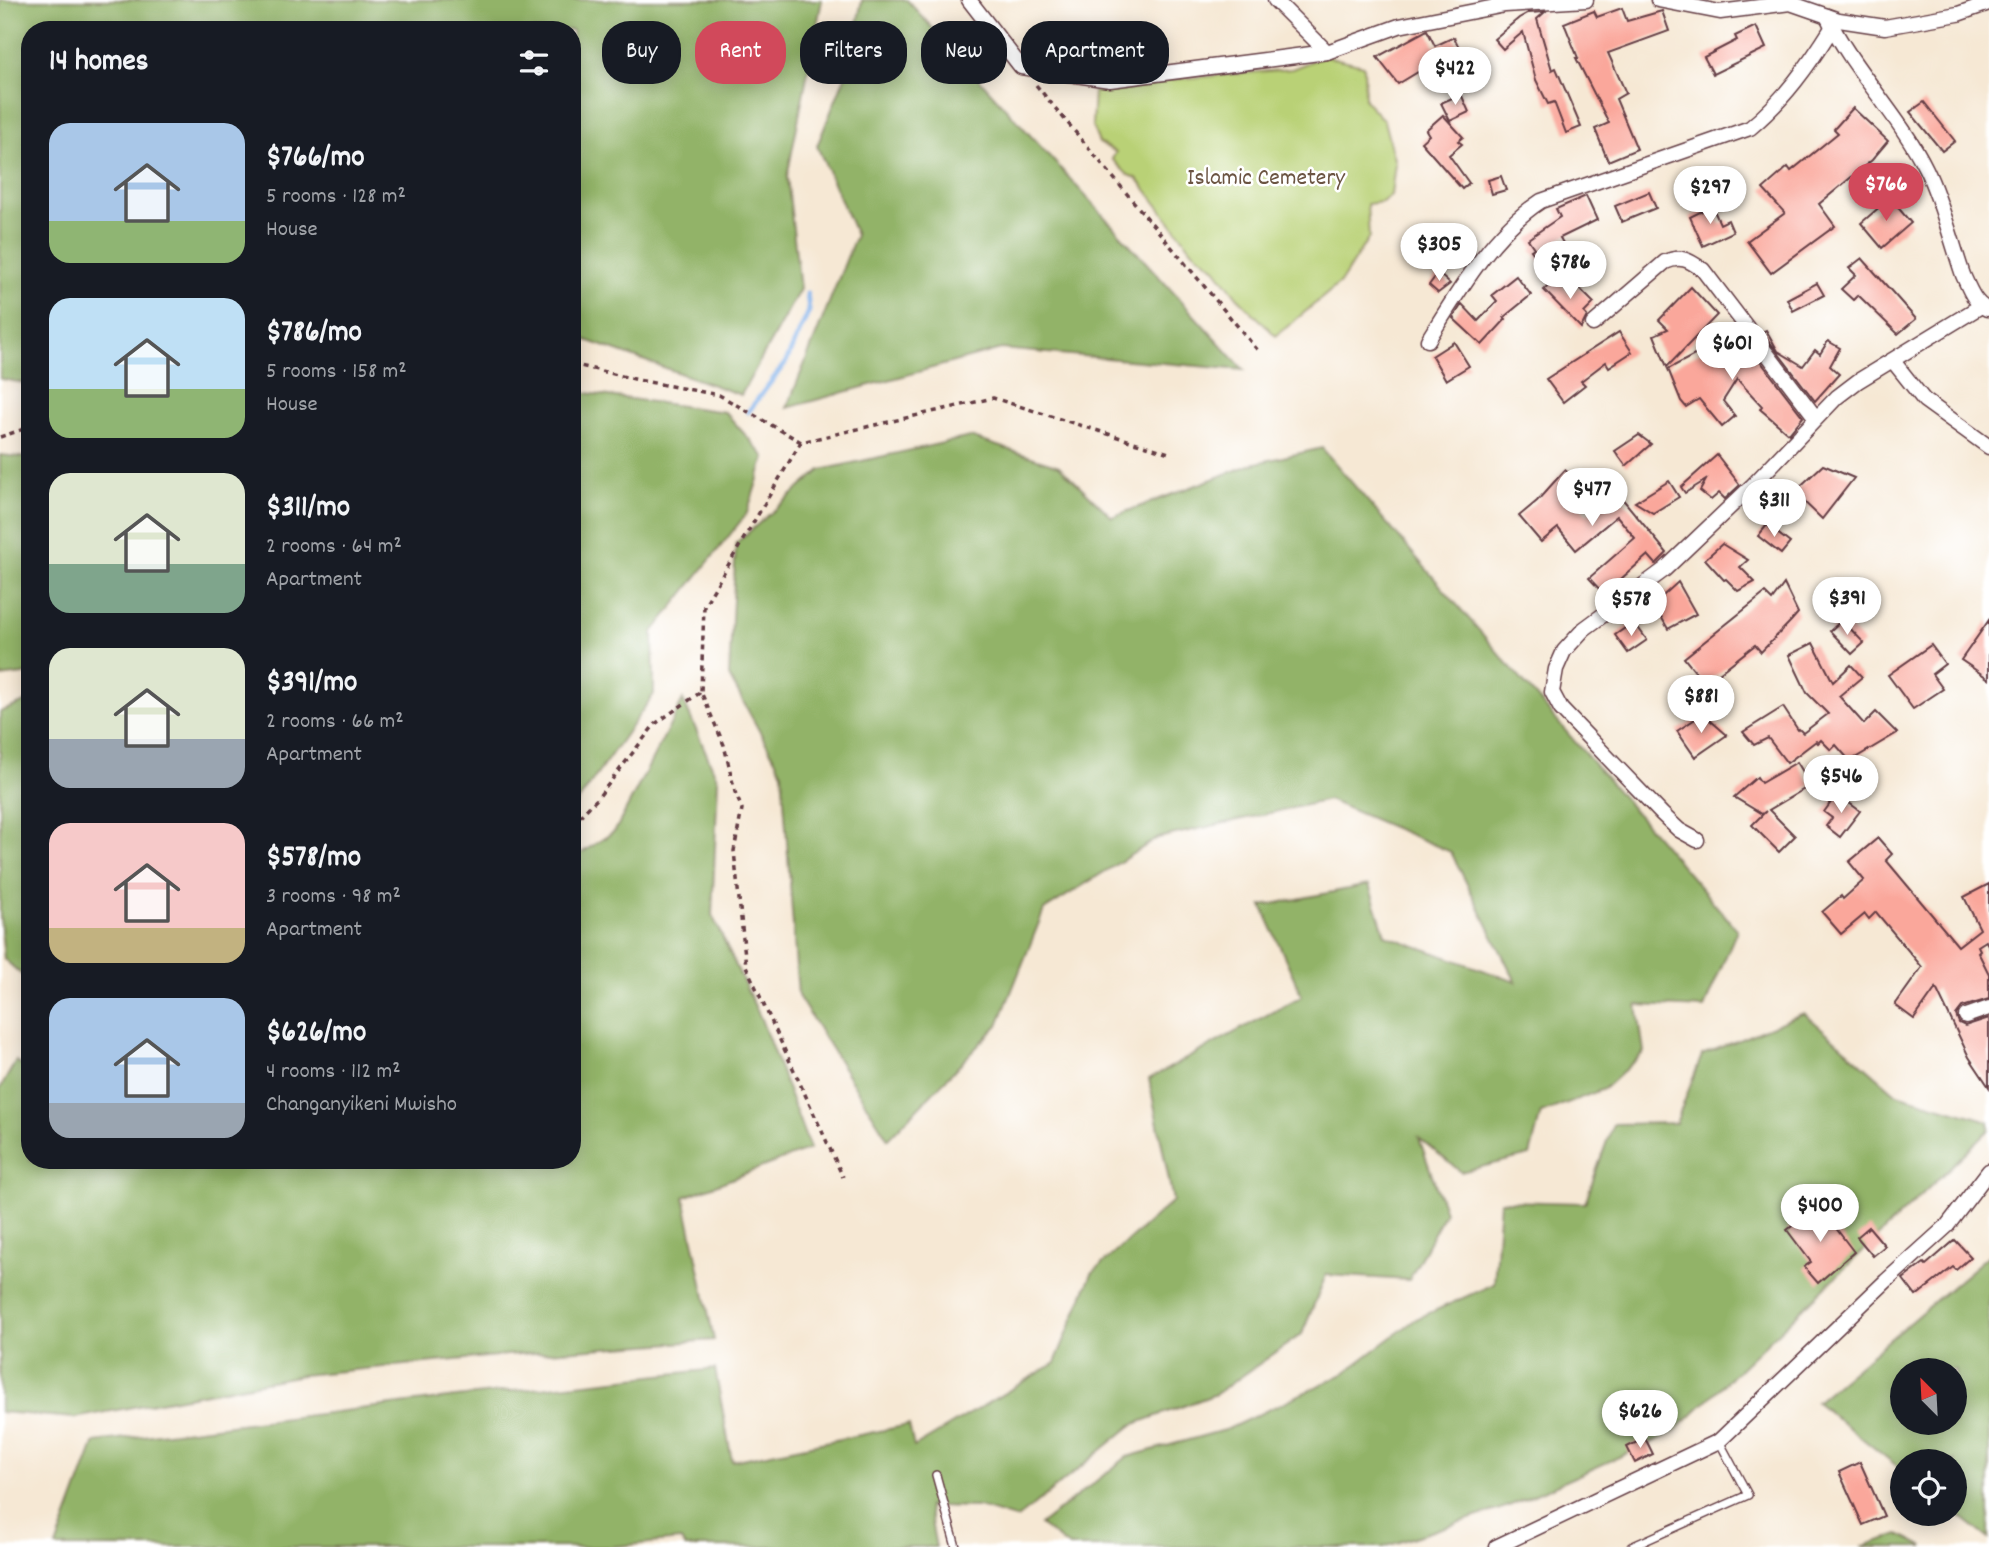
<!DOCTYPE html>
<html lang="en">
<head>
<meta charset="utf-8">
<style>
  :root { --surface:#171b24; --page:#242831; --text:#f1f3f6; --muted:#9ea1a6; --accent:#d1495b }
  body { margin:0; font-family:Dekko,sans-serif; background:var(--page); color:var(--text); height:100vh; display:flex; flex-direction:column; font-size:26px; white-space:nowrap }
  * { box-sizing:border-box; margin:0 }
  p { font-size:23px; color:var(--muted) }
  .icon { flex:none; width:38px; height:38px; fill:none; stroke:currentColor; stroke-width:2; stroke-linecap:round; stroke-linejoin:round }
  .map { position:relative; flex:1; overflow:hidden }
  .sheet { position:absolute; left:21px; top:21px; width:560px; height:1148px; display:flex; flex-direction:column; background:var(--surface); border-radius:28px; box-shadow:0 4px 18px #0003 }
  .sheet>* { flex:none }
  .top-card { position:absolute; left:602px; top:21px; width:665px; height:63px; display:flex; gap:14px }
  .needle { width:46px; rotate:336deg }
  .controls { position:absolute; left:1890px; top:1358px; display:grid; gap:14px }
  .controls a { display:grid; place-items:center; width:77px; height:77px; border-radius:50%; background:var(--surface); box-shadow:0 4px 18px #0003; font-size:35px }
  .price { position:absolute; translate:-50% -60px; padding:0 16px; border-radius:24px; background:#fff; color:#222; font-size:23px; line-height:46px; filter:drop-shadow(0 2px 4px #0008) }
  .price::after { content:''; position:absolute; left:50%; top:42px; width:21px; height:16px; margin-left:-10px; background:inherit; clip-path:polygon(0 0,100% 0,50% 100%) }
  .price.active { background:var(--accent); color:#fff }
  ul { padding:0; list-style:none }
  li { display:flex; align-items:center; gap:21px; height:175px; padding:0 28px }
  li span { display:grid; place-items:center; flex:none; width:196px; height:140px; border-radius:21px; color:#555 }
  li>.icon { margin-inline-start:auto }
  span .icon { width:84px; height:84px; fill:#fffc; stroke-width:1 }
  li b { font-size:30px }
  h2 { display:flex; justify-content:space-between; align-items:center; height:84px; padding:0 28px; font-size:30px }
  .tag { padding:0 24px; border-radius:28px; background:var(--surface); box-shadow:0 4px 18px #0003; font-size:24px; line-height:63px }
  .tag.active { background:var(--accent); color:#fff }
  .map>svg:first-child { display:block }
  .green { fill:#b9d176; stroke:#827850; stroke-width:2 }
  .forest { fill:#92b367; stroke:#6e6949; stroke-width:2; fill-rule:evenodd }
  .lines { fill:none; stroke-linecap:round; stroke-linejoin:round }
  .stream { stroke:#7eb0ea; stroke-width:5 }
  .building { fill:#faa79b }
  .service-casing { stroke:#643d44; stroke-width:10 }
  .minor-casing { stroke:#643d44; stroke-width:17 }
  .path { stroke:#643d44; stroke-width:3.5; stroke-dasharray:5 5; stroke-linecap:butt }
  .service { stroke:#fff; stroke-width:7 }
  .minor { stroke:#fff; stroke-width:14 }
  .labels { text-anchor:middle; stroke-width:5; stroke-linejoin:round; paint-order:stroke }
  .park-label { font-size:24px; fill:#6b5442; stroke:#fff }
</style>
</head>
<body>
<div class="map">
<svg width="1989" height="1547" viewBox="0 0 1989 1547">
  <rect width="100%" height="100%" fill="#fff"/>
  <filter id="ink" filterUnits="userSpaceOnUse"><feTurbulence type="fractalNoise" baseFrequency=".0143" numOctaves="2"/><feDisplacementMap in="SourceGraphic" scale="14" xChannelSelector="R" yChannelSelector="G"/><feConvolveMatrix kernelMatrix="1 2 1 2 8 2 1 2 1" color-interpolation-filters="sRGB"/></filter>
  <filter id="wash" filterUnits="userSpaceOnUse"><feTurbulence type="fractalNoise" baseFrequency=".00686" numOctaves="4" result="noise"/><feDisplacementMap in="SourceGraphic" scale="28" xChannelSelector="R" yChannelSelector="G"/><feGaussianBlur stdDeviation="1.57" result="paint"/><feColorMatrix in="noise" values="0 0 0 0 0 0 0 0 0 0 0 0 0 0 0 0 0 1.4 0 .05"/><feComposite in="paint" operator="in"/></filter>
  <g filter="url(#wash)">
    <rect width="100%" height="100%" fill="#f6e8d4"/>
    <!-- green -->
    <path class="green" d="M1324 56 1364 65 1365 100 1384 121 1395 163 1391 195 1382 202 1367 204 1369 237 1340 283 1276 336 1237 297 1214 267 1193 251 1137 178 1128 175 1112 159 1116 152 1099 143 1092 126 1094 91 1154 81 1292 69Z"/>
    <!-- forest -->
    <g class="forest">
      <path d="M0 0H822L787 177 800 289 741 395 572 335V30H30V384L0 379Z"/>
      <path d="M862 0H907L1244 370 1001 349 787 408 856 235 817 146 847 72Z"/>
      <path d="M572 391 725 412 765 457 747 513 653 632 654 694 572 810Z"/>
      <path d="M970 437 1059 466 1112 517 1252 464 1322 448 1737 930 1704 1008 1637 1005 1644 1052 1604 1089 1541 1113 1530 1155 1461 1172 1419 1138 1445 1212 1409 1280 1326 1275 1302 1334 1216 1394 1132 1425 1017 1519 979 1507 928 1506 936 1547H685L681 1540 608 1547H56L95 1442 456 1397 715 1369 732 1461 909 1425 914 1447 1055 1363 1092 1273 1173 1201 1149 1079 1302 996 1262 906 1369 885 1385 935 1516 982 1451 852 1328 800 1158 838 1044 910 998 1025 888 1139 798 996 782 772 729 676 736 543 821 470Z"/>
      <path d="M0 455 30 458V673L0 677Z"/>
      <path d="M30 700V982L4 959 0 917V712Z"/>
      <path d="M683 700 718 780 712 915 761 1019 810 1149 684 1197 714 1340 507 1355 302 1375 75 1418 0 1412V1089L16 1061 30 1071V1160H572V859L615 831Z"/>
      <path d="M1804 1013 1897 1094 1989 1121V1130L1673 1433 1509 1506 1384 1547H1069L1040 1525 1127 1457 1228 1429 1343 1374 1416 1319 1494 1284 1500 1201 1585 1203 1613 1124 1676 1123 1702 1055Z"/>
      <path d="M1989 1255V1539L1955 1512V1461H1902V1470L1816 1402ZM1902 1370H1955V1423H1902Z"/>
      <path d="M1899 1534 1924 1547H1861Z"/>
    </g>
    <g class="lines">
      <!-- stream -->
      <path class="stream" d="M748 412 786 362 809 311 807 293"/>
    </g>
    <g id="blocks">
      <!-- building -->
      <g class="building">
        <path d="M1622 8 1627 21 1662 11 1669 31 1608 53 1626 93 1616 99 1637 149 1608 161 1595 129 1609 123 1576 58H1578L1564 23 1594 11 1597 17Z"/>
        <path d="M1545 12 1537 19 1552 70 1556 68 1581 127 1566 133 1554 102 1548 104 1536 80 1523 32 1503 49 1494 39 1519 18 1528 13Z"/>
        <path d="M1756 26 1766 48 1713 74 1704 57 1737 40 1735 36Z"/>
        <path d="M1427 30 1435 46 1454 37 1464 58 1437 70 1433 63 1398 84 1377 57Z"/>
        <path d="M1461 94 1469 112 1450 121 1441 103Z"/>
        <path d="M1924 102 1955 141 1942 151 1910 112Z"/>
        <path d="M1853 108 1888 141 1872 160 1819 204 1835 226 1771 273 1747 241 1785 213 1763 189 1788 167 1791 171 1838 133 1834 129Z"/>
        <path d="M1443 115 1463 137 1458 141 1462 144 1449 155 1469 183 1462 189 1421 142 1429 135 1426 130Z"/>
        <path d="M1501 176 1506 190 1492 194 1488 180Z"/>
        <path d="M1649 192 1656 208 1622 222 1615 206Z"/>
        <path d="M1586 196 1597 220 1560 238 1563 243 1540 262 1531 250 1534 248 1528 239 1560 217 1556 209Z"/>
        <path d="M1890 198 1911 223 1882 248 1861 223Z"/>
        <path d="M1712 206 1720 224 1728 220 1733 232 1703 246 1690 217Z"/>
        <path d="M1862 258 1916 319 1898 334 1858 295 1853 300 1841 289 1856 275 1849 268Z"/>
        <path d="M1438 273 1450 284 1438 293 1429 285Z"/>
        <path d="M1516 276 1531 295 1504 317 1506 319 1482 345 1453 318 1462 304 1478 321 1497 301 1492 295Z"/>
        <path d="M1556 279 1571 294 1578 287 1594 303 1584 313 1587 316 1581 328 1544 290Z"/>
        <path d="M1817 283 1824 295 1793 311 1787 299Z"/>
        <path d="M1691 287 1717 315 1667 367 1654 335 1668 329 1659 320Z"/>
        <path d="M1766 330 1778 351 1803 366 1815 350 1820 354 1828 341 1840 348 1830 366 1839 374 1815 401 1762 332Z"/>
        <path d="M1619 332 1632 352 1609 367 1606 362 1581 381 1585 385 1563 402 1546 379Z"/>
        <path d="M1738 332 1803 417 1789 434 1760 409 1762 406 1737 379 1723 401 1735 416 1722 427 1699 399 1686 407 1681 401 1668 369Z"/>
        <path d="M1454 342 1469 366 1446 380 1432 356Z"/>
        <path d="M1639 435 1651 444 1626 466 1615 451Z"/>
        <path d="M1717 455 1740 485 1725 499 1719 493 1711 500 1700 491 1706 480 1685 493 1681 487Z"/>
        <path d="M1823 465 1854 478 1822 519 1794 492Z"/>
        <path d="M1565 470 1581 484 1571 495 1587 514 1616 491 1667 553 1656 564 1648 555 1604 594 1589 578 1635 538 1617 516 1576 550 1558 528 1541 542 1519 516 1537 501Z"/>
        <path d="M1669 481 1679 497 1653 513 1635 502Z"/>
        <path d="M1767 525 1790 543 1781 554 1758 536Z"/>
        <path d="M1722 544 1748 560 1740 567 1755 582 1738 591 1726 579 1724 580 1705 559Z"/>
        <path d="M1678 582 1696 614 1668 629 1654 604Z"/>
        <path d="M1784 584 1798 613 1791 621 1761 652 1755 645 1705 684 1684 658 1765 593 1772 600Z"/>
        <path d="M1842 620 1864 643 1852 654 1830 631Z"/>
        <path d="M1989 620V679L1961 660Z"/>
        <path d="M1634 622 1647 640 1628 653 1615 635Z"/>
        <path d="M1813 643 1833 682 1851 665 1862 677 1839 696 1864 724 1876 712 1897 733 1850 761 1836 745 1831 750 1821 740 1818 743 1816 741 1787 763 1768 738 1754 745 1743 732 1783 707 1798 730 1799 729 1803 733 1828 714 1807 693 1789 655Z"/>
        <path d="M1931 645 1945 664 1932 674 1943 689 1913 709 1888 675Z"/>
        <path d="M1703 714 1727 735 1695 757 1677 731Z"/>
        <path d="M1797 762 1811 785 1769 810 1795 836 1779 852 1752 825 1766 811 1762 814 1734 797 1757 777 1761 783Z"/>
        <path d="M1837 794 1860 811 1840 837 1826 826 1832 818 1824 812Z"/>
        <path d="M1878 838 1892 854 1886 860 1958 946 1980 929 1964 897 1989 884V947L1986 941 1978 946 1980 950 1978 952 1989 974V999L1962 1007 1956 1015 1959 1023 1965 1026 1989 1018V1087L1969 1057 1936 988 1914 1019 1895 1005 1922 967 1876 912 1869 919 1865 914 1841 934 1822 912 1841 896 1843 899 1864 880 1849 862Z"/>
        <path d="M1819 1206 1854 1252 1818 1283 1804 1267 1811 1262 1787 1230Z"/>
        <path d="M1869 1227 1885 1246 1873 1256 1857 1237Z"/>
        <path d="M1955 1240 1971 1257 1956 1270 1953 1267 1916 1296 1903 1279 1924 1263 1926 1265Z"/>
        <path d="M1645 1438 1653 1454 1635 1463 1627 1447Z"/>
        <path d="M1860 1462 1884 1516 1863 1525 1839 1472Z"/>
      </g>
    </g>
  </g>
  <g filter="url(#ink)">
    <use href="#blocks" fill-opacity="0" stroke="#643d44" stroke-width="2"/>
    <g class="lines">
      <!-- service casing -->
      <g class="service-casing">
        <g id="service">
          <path d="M936 1475 956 1547"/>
          <path d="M1631 1547 1748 1495 1719 1441"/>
        </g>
      </g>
      <!-- minor casing -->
      <g class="minor-casing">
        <g id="minor">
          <path d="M969 0 1021 67 1110 80 1327 52 1399 26 1505 5 1586 0"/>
          <path d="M1275 0 1327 52"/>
          <path d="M1658 0 1720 12 1790 3 1839 20 1885 27 1958 14 1989 3"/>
          <path d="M1827 16C1853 71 1899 114 1926 169 1942 202 1951 240 1963 275 1969 288 1974 303 1987 309"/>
          <path d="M1593 324 1665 262C1681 255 1689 260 1703 270L1816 418"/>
          <path d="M1428 340C1458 292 1492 233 1541 201L1750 128C1784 100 1809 65 1832 28"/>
          <path d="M1893 361 1924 400 1989 447"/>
          <path d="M1697 840 1679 830 1662 814 1561 709 1552 692 1556 669 1564 651 1584 629 1664 570 1752 486 1837 397 1858 381 1981 306"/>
          <path d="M1966 1016 1989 1008"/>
          <path d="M1496 1547 1719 1441 1886 1281 1947 1226 1989 1171"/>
        </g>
      </g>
      <!-- path -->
      <g class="path">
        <path d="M1036 85 1260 353"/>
        <path d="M572 364 638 380 719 395 801 442 993 398 1169 453"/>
        <path d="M0 437 30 427"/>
        <path d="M801 442 704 606 701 692 724 745 735 792 742 809 734 851 746 966 843 1177"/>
        <path d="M572 824 597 799 655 724 701 692"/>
      </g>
      <!-- service -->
      <use href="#service" class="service"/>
      <!-- minor -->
      <use href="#minor" class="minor"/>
    </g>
  </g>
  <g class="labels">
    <!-- park labels -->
    <g class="park-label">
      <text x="1266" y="184">Islamic Cemetery</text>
    </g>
  </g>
</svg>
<div class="controls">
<a><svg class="needle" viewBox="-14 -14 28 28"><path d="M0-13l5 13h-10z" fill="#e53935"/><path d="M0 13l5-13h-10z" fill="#9ea1a6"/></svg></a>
<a><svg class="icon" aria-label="locate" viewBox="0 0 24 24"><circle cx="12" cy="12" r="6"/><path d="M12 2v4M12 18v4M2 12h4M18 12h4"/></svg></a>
</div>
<b class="price" style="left:1455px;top:107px">$422</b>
<b class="price active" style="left:1886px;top:223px">$766</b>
<b class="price" style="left:1710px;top:226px">$297</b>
<b class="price" style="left:1439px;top:283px">$305</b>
<b class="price" style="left:1570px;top:301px">$786</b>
<b class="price" style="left:1732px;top:382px">$601</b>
<b class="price" style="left:1592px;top:528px">$477</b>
<b class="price" style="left:1774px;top:539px">$311</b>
<b class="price" style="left:1847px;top:637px">$391</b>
<b class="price" style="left:1631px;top:638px">$578</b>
<b class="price" style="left:1701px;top:735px">$881</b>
<b class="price" style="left:1841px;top:815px">$546</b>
<b class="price" style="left:1820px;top:1244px">$400</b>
<b class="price" style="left:1640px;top:1450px">$626</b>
<div class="top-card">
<a class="tag">Buy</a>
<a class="tag active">Rent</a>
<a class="tag">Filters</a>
<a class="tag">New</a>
<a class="tag">Apartment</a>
</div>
<section class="sheet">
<h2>14 homes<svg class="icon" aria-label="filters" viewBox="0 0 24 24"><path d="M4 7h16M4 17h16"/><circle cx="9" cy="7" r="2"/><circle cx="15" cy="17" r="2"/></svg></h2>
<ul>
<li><span style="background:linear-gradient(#a9c7e8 70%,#8fb573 0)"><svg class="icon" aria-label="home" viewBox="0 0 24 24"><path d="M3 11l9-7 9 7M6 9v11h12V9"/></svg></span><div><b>$766/mo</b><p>5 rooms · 128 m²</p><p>House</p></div></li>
<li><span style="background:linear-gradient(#bfe0f5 65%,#8fb573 0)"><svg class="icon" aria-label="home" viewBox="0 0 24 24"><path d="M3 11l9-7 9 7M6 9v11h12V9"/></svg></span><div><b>$786/mo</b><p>5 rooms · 158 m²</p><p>House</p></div></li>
<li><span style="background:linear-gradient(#dfe7d0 65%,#7fa58c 0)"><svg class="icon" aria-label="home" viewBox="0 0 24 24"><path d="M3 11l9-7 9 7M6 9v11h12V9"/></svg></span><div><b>$311/mo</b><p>2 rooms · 64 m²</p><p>Apartment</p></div></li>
<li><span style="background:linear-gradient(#dfe7d0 65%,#9aa5b1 0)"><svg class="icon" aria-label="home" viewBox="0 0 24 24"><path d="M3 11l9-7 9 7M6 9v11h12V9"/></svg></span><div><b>$391/mo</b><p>2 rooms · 66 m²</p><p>Apartment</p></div></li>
<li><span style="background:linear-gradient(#f6c9c9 75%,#c2b280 0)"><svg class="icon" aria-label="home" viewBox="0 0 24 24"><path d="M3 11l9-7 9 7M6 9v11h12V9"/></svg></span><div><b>$578/mo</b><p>3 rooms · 98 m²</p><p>Apartment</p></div></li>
<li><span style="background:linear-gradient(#a9c7e8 75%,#9aa5b1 0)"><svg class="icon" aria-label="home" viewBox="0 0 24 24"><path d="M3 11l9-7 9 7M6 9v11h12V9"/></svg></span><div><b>$626/mo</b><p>4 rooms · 112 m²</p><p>Changanyikeni Mwisho</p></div></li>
</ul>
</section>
</div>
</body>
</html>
